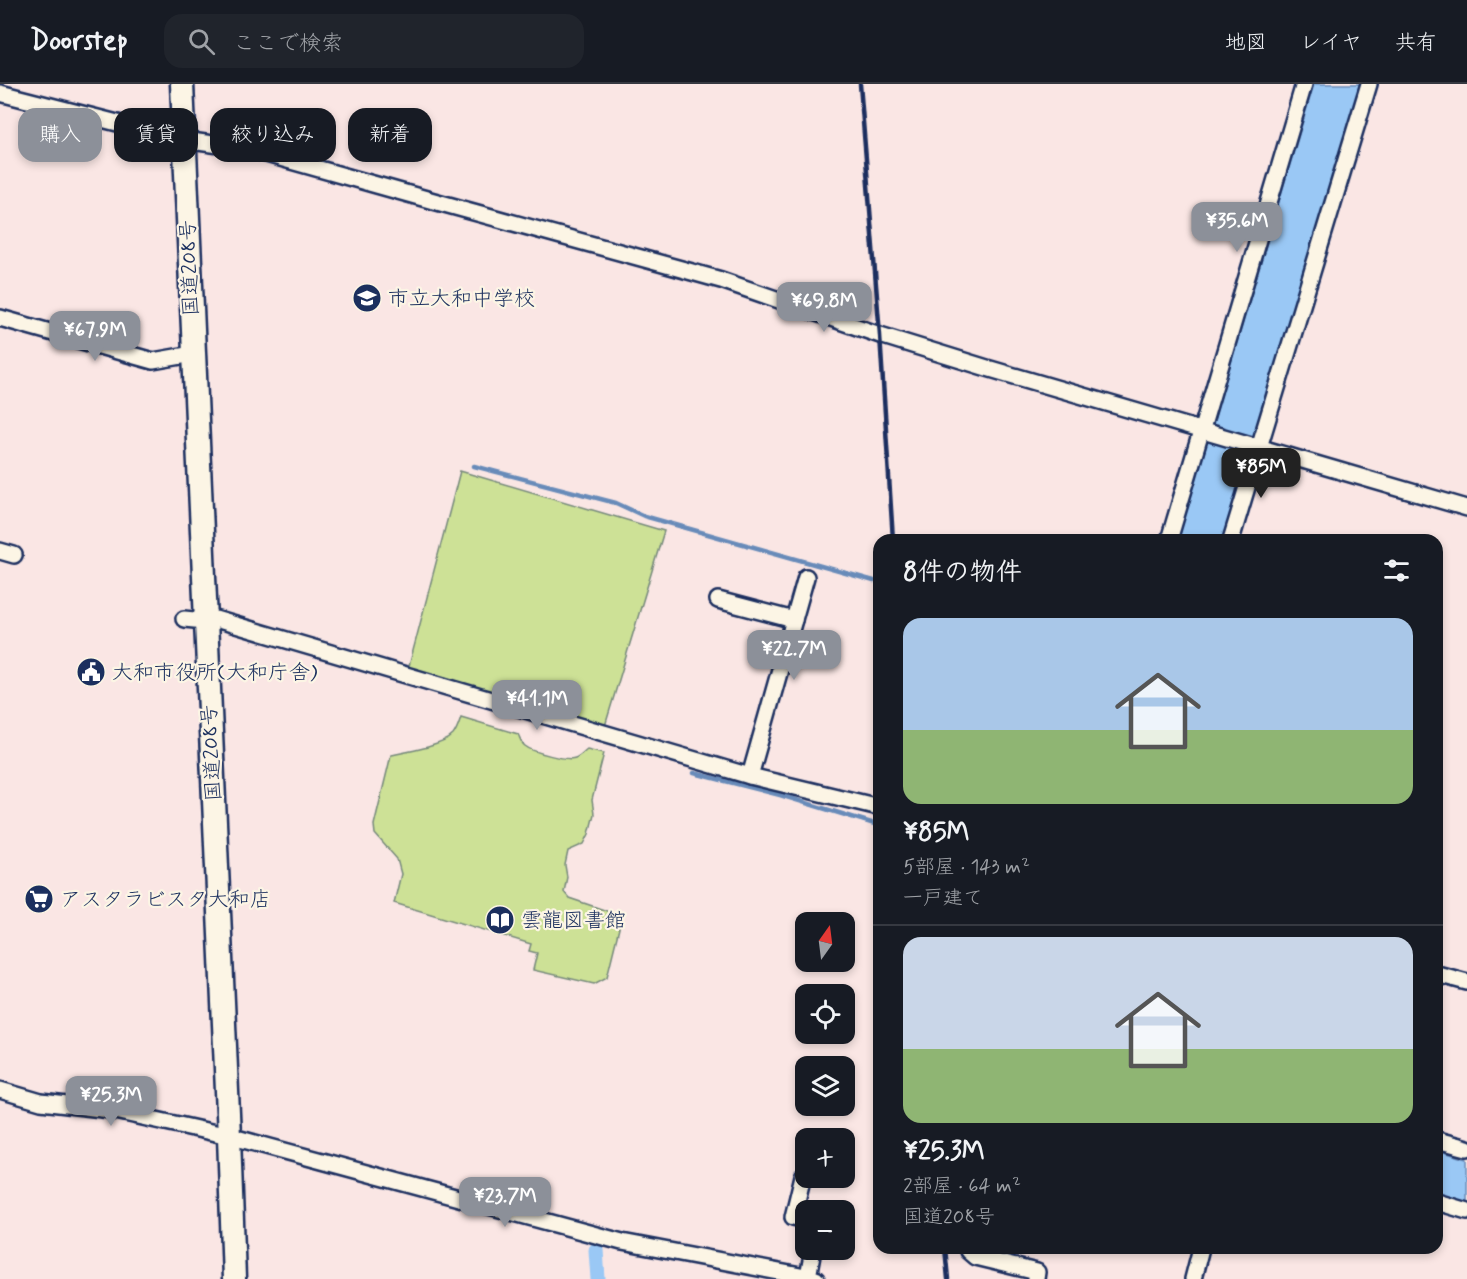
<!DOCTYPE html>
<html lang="ja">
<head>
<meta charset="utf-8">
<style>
  :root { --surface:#171b24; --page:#20242c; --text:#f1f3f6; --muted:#9ea1a6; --line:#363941; --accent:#8c9099 }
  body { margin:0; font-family:Mynerve,"Klee One",sans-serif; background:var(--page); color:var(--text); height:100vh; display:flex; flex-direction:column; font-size:22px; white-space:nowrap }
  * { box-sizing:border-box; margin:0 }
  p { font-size:20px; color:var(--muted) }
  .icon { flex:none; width:33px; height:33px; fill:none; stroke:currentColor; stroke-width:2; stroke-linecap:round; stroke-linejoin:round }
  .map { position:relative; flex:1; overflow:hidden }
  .sheet { position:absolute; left:873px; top:450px; width:570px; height:720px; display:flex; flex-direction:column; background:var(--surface); border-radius:18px; box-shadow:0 3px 9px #0003 }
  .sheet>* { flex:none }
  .banner { position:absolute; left:18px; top:24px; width:570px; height:54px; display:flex; gap:12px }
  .needle { width:39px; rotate:14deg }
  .controls { position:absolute; left:795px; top:828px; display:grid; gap:12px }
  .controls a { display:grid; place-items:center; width:60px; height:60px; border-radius:12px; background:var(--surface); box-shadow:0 3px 9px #0003; font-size:30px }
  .price { position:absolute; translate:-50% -51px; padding:0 14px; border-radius:12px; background:var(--accent); color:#fff; font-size:20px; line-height:39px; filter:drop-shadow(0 2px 3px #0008) }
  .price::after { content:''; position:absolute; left:50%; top:36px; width:18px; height:14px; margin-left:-9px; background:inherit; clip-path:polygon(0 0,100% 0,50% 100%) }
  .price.active { background:#222; color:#fff }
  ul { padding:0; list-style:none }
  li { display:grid; align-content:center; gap:12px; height:318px; padding:0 30px }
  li+li { border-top:2px solid var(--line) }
  li span { display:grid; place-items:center; height:186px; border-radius:18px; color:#555 }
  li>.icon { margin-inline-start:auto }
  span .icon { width:108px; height:108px; fill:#fffc; stroke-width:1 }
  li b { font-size:26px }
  h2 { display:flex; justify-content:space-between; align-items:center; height:72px; padding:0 30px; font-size:26px }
  .pill { padding:0 21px; border-radius:18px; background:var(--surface); box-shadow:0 3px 9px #0003; font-size:21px; line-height:54px }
  .pill.active { background:var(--accent); color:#fff }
  header { display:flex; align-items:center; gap:36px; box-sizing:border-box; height:84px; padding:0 30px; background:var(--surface); border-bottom:2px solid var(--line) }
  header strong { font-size:28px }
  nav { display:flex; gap:33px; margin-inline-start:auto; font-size:21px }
  .search { width:420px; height:54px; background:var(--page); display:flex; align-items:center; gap:15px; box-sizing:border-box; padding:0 21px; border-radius:18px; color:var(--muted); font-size:22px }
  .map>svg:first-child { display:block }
  .green { fill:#cde196; stroke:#74887a; stroke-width:1.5 }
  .water { fill:#9ac8f5; stroke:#678bb9; stroke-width:1.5 }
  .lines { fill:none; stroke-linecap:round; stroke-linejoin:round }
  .stream { stroke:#678bb9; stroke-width:4.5 }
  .canal { stroke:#9ac8f5; stroke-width:15 }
  .minor-casing { stroke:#1b2f5e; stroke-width:20 }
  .highway-casing { stroke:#1b2f5e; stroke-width:27 }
  .minor { stroke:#fcf5e5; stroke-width:15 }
  .highway { stroke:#fcf5e5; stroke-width:22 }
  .rail { stroke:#1b2f5e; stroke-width:4.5 }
  .labels { text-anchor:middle; stroke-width:4.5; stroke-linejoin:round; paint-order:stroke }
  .street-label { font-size:21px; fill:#1b2f5e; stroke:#fcf5e5 }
  .poi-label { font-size:21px; fill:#1b2f5e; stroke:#fcf5e5; text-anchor:start }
</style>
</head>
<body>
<header>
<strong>Doorstep</strong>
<div class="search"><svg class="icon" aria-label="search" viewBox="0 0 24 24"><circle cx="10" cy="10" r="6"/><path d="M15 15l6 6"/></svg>ここで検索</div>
<nav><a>地図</a><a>レイヤ</a><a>共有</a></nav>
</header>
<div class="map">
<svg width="1467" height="1195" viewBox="0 0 1467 1195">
  <rect width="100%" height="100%" fill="#fae6e4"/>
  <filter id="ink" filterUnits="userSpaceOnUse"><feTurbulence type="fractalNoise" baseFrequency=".0167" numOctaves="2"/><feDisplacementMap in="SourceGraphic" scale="12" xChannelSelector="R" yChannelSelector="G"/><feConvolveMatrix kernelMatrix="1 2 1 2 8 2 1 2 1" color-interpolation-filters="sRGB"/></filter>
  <g filter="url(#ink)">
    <!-- green -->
    <g class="green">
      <path d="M460 387 664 447 605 642 408 586Z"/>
      <path d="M461 633 518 650C520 654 521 659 525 662 532 668 567 677 575 674 580 672 583 668 587 665L604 669 592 716 594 730 589 750 584 760 568 767 565 781 567 793 564 808 569 814 622 832 607 893 594 900 533 886 537 869 529 867 531 860 394 819 401 790 397 775 375 750 374 741 391 671C406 668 443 662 453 651 457 646 459 639 461 633Z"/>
    </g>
    <!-- water -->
    <g class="water">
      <path d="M1314 0H1360L1226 456H1178Z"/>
      <path d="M1437 1066 1467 1075V1119L1437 1110Z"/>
    </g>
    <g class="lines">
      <!-- stream -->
      <g class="stream">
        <path d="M474 382 616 419 644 432 874 497"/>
        <path d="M694 689 780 711 878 741"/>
      </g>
      <!-- canal -->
      <path class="canal" d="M596 1166 598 1195"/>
      <!-- minor casing -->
      <g class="minor-casing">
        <g id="minor">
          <path d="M0 9 184 56 248 65 430 116 692 188 721 196 880 251 987 284 1467 424"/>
          <path d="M0 234 153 277 193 270"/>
          <path d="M1169 456 1304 0"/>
          <path d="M1231 456 1369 0"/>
          <path d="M0 467 14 471"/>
          <path d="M718 516 794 536"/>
          <path d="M205 532 750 692 879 723"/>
          <path d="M184 535 205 537"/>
          <path d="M750 692 806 493"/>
          <path d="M1437 890 1467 898"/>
          <path d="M0 1006 41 1018 111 1026 229 1052 622 1158 816 1195"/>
          <path d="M1437 1056 1467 1064"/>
          <path d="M803 1092 793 1133 806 1136"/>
          <path d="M1437 1118 1467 1127"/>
          <path d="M968 1164V1167L975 1173 1037 1188 1036 1195"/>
          <path d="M808 1193 813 1166"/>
          <path d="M1193 1195 1201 1164"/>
        </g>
      </g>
      <!-- highway casing -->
      <g class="highway-casing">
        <path id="highway" d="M182 0 229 1052 234 1195"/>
      </g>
      <!-- minor -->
      <use href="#minor" class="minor"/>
      <!-- highway -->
      <use href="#highway" class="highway"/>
      <!-- rail -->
      <g class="rail">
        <path d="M860 0 880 251 893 456"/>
        <path d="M945 1164 948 1195"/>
      </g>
    </g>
  </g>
  <!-- icons -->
  <defs>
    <g id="school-disc" transform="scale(1.5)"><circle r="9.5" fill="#1b2f5e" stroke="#fcf5e5"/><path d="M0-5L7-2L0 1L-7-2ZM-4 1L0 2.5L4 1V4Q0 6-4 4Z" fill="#fff"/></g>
    <g id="civic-disc" transform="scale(1.5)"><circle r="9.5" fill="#1b2f5e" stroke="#fcf5e5"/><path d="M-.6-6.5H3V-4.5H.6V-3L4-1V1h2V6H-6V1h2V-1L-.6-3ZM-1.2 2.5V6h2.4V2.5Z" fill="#fff"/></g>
    <g id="supermarket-disc" transform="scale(1.5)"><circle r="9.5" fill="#1b2f5e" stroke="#fcf5e5"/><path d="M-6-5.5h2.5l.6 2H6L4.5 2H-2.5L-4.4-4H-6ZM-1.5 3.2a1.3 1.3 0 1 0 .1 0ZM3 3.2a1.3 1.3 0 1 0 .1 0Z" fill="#fff"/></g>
    <g id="library-disc" transform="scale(1.5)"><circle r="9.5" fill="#1b2f5e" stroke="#fcf5e5"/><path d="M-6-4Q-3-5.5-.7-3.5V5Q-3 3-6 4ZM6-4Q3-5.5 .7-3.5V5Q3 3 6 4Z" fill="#fff"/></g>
  </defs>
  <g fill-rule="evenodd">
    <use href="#school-disc" x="367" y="214"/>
    <use href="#civic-disc" x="91" y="588"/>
    <use href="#supermarket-disc" x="39" y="815"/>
    <use href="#library-disc" x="500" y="836"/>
  </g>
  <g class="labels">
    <!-- street labels -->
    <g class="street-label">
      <text transform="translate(189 184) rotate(-92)" y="7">国道208号</text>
      <text transform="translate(211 669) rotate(-93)" y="7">国道208号</text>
    </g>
    <!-- poi labels -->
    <g class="poi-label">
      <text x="388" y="221">市立大和中学校</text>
      <text x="112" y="595">大和市役所(大和庁舎)</text>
      <text x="60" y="822">アスタラビスタ大和店</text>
      <text x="521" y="843">雲龍図書館</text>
    </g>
  </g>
</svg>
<div class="controls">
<a><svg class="needle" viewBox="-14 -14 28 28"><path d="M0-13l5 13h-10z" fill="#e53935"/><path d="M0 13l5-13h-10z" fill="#9ea1a6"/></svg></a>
<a><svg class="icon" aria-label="locate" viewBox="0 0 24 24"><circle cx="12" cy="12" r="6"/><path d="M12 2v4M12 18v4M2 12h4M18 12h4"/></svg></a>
<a><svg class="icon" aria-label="layers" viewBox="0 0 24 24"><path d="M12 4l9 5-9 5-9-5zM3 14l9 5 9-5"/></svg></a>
<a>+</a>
<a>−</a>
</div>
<b class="price" style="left:1237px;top:169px">¥35.6M</b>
<b class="price" style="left:824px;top:249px">¥69.8M</b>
<b class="price" style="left:95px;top:278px">¥67.9M</b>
<b class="price active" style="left:1261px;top:415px">¥85M</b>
<b class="price" style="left:794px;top:597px">¥22.7M</b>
<b class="price" style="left:537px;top:647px">¥41.1M</b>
<b class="price" style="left:111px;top:1043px">¥25.3M</b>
<b class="price" style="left:505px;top:1144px">¥23.7M</b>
<div class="banner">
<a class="pill active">購入</a>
<a class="pill">賃貸</a>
<a class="pill">絞り込み</a>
<a class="pill">新着</a>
</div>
<section class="sheet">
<h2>8件の物件<svg class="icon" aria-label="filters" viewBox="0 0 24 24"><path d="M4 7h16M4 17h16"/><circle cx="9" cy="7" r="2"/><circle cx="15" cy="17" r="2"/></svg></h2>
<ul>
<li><span style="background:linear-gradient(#a9c7e8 60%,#8fb573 0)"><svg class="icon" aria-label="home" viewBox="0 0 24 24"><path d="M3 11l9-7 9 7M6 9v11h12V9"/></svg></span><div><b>¥85M</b><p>5部屋 · 143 m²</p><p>一戸建て</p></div></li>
<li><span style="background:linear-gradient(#c9d6e8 60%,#8fb573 0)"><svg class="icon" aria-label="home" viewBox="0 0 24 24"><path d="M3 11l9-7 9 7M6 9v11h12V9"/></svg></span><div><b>¥25.3M</b><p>2部屋 · 64 m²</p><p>国道208号</p></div></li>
</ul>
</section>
</div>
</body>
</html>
